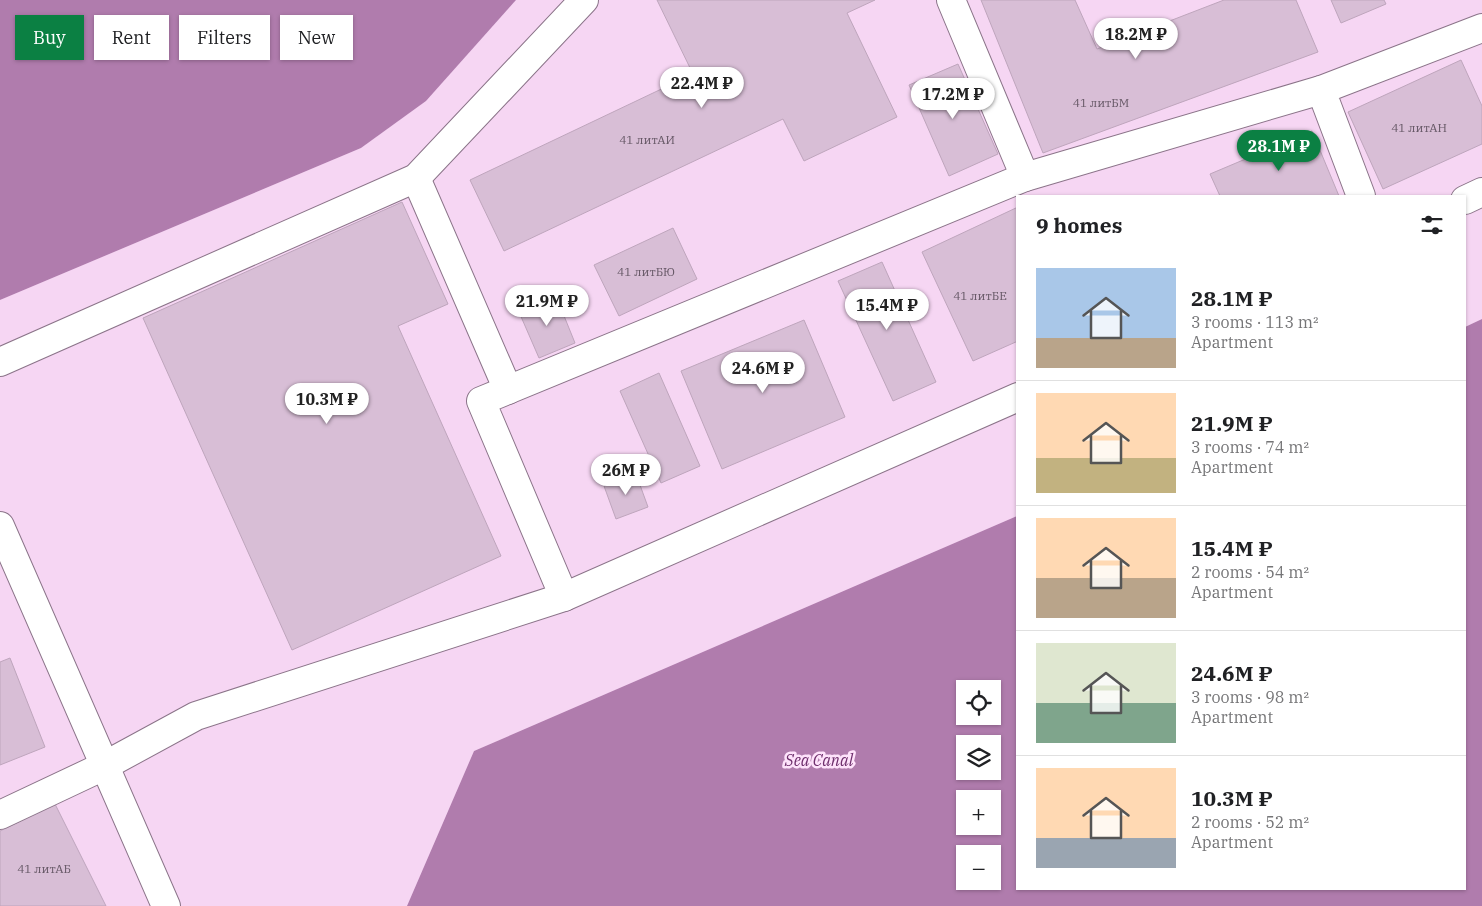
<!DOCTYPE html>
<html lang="en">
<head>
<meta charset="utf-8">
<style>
  :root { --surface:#fff; --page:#f2f2f2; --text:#202124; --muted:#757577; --line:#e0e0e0; --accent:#0b8043 }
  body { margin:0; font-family:"IBM Plex Serif",serif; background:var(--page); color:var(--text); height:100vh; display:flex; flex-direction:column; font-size:19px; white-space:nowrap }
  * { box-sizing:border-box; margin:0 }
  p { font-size:16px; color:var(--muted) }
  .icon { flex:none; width:28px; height:28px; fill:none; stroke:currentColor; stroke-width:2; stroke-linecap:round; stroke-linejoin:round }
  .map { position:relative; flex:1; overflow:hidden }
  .panel { position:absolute; left:1016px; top:195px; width:450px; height:695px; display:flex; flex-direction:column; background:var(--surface); border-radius:0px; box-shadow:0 1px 4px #0004 }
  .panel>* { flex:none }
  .top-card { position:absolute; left:15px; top:15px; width:475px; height:45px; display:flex; gap:10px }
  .buttons { position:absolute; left:956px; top:680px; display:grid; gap:10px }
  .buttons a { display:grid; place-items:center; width:45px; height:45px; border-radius:0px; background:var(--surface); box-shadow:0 1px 4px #0004; font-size:25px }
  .price { position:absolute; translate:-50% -42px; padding:0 11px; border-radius:18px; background:#fff; color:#222; font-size:16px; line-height:32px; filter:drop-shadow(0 1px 2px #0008) }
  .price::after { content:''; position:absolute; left:50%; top:30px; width:15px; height:11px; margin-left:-8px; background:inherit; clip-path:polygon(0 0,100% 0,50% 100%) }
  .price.active { background:var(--accent); color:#fff }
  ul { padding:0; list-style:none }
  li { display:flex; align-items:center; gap:15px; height:125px; padding:0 20px }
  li+li { border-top:1px solid var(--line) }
  li span { display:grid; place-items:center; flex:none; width:140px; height:100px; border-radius:0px; color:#555 }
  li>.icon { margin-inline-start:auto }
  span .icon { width:60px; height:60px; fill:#fffc; stroke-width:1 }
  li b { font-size:21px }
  h2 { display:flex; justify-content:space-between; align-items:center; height:60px; padding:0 20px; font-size:21px }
  .chip { padding:0 18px; border-radius:0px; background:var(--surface); box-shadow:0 1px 4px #0004; font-size:18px; line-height:45px }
  .chip.active { background:var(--accent); color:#fff }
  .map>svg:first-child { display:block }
  .built { fill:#f6d6f3 }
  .water { fill:#b07cad; fill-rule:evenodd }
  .building { fill:#d8bed6; stroke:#bea5bc }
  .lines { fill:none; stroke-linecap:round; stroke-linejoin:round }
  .minor-casing { stroke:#8b7489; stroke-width:30 }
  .minor { stroke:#fff; stroke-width:28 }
  .labels { text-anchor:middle; stroke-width:5; stroke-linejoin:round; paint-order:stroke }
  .number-label { font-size:12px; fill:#665866 }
  .water-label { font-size:16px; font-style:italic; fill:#6f2f6d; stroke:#fee3fb }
</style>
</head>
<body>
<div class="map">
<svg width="1482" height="906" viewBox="0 0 1482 906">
  <rect width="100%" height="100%" fill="#fee3fb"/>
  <!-- built -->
  <path class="built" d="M516 0H1482V319L1465 327V196H1018L1017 516 474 751 407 906H0V300L361 148 426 101Z"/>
  <!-- water -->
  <g class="water">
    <path d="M0 0H516L426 101 361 148 0 300Z"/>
    <path d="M1482 319V906H407L474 751 1017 516 1018 889H1465V327ZM965 689H992V716H965ZM965 744H992V771H965ZM965 799H992V826H965ZM965 854H992V881H965Z"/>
  </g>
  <!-- building -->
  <g class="building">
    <path d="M657 0H875L847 13 897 117 804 161 783 119 504 251 470 180 693 74Z"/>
    <path d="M981 0H1075L1097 49 1224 0H1296L1318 52 1043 153Z"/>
    <path d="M1331 0H1384L1386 4 1341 23Z"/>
    <path d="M1461 60 1482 106V144L1383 189 1348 112Z"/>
    <path d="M958 64 998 154 949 176 909 85Z"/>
    <path d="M1312 131 1339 196H1220L1210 174Z"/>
    <path d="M402 202 448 304 398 326 501 556 292 650 143 318Z"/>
    <path d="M1018 207V341L973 361 922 252Z"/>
    <path d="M673 228 697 279 619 316 594 265Z"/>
    <path d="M882 262 936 382 893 401 838 281Z"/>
    <path d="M556 296 575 343 539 358 519 312Z"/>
    <path d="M804 320 845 417 722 469 681 371Z"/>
    <path d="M659 373 700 466 661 483 620 391Z"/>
    <path d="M636 474 648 507 616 519 604 486Z"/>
    <path d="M10 658 45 747 0 765V662Z"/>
    <path d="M55 804 106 906H0V831Z"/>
  </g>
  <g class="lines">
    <!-- minor casing -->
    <g class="minor-casing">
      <g id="minor">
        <path d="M1025 177 1321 90"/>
        <path d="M416 178 508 390"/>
        <path d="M1361 196 1321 90 1482 28"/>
        <path d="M1465 200 1482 192"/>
        <path d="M0 362 416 178 584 0"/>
        <path d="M0 526 166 906"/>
        <path d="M564 597 481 401 1025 177 951 0"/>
        <path d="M0 815 104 766 196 716 564 597 1018 397"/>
      </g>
    </g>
    <!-- minor -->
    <use href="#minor" class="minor"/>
  </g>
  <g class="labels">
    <!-- number labels -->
    <g class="number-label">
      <text x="1101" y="107">41 литБМ</text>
      <text x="1419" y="132">41 литАН</text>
      <text x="647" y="144">41 литАИ</text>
      <text x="646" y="276">41 литБЮ</text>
      <text x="980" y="300">41 литБЕ</text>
      <text x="44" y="873">41 литАБ</text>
    </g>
    <!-- water labels -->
    <g class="water-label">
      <text x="819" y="766">Sea Canal</text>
    </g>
  </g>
</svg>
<div class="buttons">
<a><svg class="icon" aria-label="locate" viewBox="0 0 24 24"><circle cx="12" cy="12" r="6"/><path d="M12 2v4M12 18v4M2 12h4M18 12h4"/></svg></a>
<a><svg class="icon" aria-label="layers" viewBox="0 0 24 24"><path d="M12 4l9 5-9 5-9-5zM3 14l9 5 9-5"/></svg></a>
<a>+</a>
<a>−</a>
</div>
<b class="price" style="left:1136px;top:60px">18.2M ₽</b>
<b class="price" style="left:702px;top:109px">22.4M ₽</b>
<b class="price" style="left:953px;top:120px">17.2M ₽</b>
<b class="price active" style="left:1279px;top:172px">28.1M ₽</b>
<b class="price" style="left:547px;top:327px">21.9M ₽</b>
<b class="price" style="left:887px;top:331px">15.4M ₽</b>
<b class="price" style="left:763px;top:394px">24.6M ₽</b>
<b class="price" style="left:327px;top:425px">10.3M ₽</b>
<b class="price" style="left:626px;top:496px">26M ₽</b>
<div class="top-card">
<a class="chip active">Buy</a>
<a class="chip">Rent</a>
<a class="chip">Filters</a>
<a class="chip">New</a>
</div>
<section class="panel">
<h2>9 homes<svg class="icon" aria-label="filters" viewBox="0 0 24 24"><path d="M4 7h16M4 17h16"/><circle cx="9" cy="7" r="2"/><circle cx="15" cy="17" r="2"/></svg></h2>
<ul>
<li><span style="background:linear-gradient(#a9c7e8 70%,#b9a48a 0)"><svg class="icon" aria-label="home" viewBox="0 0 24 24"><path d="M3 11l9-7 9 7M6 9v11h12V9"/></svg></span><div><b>28.1M ₽</b><p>3 rooms · 113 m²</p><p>Apartment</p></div></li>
<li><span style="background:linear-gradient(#ffd9b3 65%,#c2b280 0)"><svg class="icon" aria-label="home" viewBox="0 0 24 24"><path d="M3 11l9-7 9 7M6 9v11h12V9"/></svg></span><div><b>21.9M ₽</b><p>3 rooms · 74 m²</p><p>Apartment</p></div></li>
<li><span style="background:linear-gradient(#ffd9b3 60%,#b9a48a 0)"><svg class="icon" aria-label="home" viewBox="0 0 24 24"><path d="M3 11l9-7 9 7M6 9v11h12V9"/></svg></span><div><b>15.4M ₽</b><p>2 rooms · 54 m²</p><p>Apartment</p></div></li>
<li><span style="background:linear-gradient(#dfe7d0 60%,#7fa58c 0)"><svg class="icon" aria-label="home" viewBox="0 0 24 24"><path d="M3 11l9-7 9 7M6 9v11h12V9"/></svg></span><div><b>24.6M ₽</b><p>3 rooms · 98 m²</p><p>Apartment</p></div></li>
<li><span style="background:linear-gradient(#ffd9b3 70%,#9aa5b1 0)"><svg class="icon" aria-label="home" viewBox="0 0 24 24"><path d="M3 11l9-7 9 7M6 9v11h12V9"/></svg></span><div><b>10.3M ₽</b><p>2 rooms · 52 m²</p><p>Apartment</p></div></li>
</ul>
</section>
</div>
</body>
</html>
